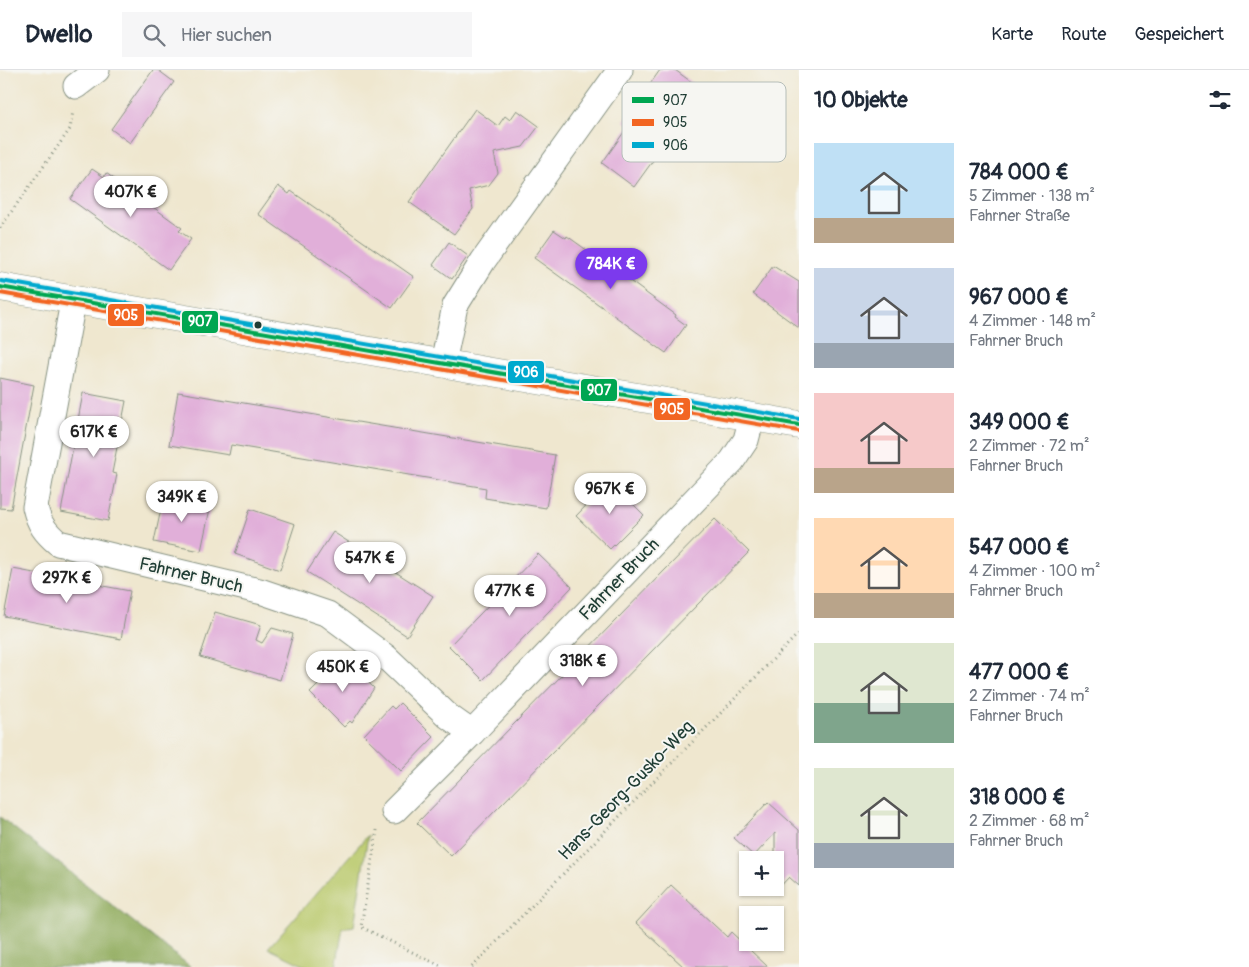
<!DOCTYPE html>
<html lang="de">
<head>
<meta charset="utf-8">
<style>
  :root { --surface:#fff; --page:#f6f6f7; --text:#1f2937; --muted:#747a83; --line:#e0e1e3; --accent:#7c3aed }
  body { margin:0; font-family:Pangolin,sans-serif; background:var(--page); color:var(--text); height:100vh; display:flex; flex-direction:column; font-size:19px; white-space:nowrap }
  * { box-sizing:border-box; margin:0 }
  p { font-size:16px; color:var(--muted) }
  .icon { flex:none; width:28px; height:28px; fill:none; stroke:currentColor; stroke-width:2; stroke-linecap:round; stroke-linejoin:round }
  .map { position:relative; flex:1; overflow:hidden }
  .drawer { display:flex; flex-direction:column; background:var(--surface); width:450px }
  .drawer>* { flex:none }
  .fabs { position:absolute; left:739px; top:781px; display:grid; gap:10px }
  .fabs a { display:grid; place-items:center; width:45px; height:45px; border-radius:0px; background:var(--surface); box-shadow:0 1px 4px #0004; font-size:25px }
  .price { position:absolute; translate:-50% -42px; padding:0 11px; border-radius:18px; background:#fff; color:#222; font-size:16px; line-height:32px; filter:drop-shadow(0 1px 2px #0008) }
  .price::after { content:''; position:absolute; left:50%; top:30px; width:15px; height:11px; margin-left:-8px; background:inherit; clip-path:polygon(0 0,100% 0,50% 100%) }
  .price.selected { background:var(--accent); color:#fff }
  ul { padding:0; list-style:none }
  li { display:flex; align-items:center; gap:15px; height:125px; padding:0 15px }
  li span { display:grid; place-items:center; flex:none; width:140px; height:100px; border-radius:0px; color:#555 }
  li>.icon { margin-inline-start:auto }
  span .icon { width:60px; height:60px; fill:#fffc; stroke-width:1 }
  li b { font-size:21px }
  h2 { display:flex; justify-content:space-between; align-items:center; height:60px; padding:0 15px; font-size:21px }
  header { display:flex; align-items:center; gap:30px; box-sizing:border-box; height:70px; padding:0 25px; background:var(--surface); border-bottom:1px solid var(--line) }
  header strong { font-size:24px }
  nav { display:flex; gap:28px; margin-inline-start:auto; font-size:18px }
  .search { width:350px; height:45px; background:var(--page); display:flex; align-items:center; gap:12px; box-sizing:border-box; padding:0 18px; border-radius:0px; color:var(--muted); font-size:19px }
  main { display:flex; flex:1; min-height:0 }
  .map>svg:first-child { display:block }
  .green { fill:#bac96c; stroke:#6c8350 }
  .forest { fill:#93ad60; stroke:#59754a }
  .building { fill:#e1afd9 }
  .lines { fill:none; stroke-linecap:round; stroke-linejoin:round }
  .minor-casing { stroke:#879282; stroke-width:27 }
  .tertiary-casing { stroke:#879282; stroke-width:29 }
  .path { stroke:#879282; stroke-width:3; stroke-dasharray:1 4; stroke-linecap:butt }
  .minor { stroke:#fff; stroke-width:25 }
  .tertiary { stroke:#fff; stroke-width:28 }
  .bus-1-casing { stroke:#f6f6f2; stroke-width:8 }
  .bus-2-casing { stroke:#f6f6f2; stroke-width:8 }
  .bus-3-casing { stroke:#f6f6f2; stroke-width:8 }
  .bus-1 { stroke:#00a651; stroke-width:4 }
  .bus-2 { stroke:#f26522; stroke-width:4 }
  .bus-3 { stroke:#00a9ce; stroke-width:4 }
  .bus-dot { fill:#1f3d34; stroke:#f6f6f2; stroke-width:2 }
  .labels { text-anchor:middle; stroke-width:4; stroke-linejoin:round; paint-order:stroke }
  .street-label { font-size:18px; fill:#1f3d34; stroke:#f6f6f2 }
  .key { fill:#f6f6f2; stroke:#b6beb9; stroke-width:1 }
  .key-label { font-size:14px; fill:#1f3d34 }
  .line-badge { stroke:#f6f6f2; stroke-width:2 }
  .badge-label { font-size:14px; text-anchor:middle; font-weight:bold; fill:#fff }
</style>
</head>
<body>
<header>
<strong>Dwello</strong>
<div class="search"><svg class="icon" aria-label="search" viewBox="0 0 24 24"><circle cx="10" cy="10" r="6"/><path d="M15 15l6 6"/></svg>Hier suchen</div>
<nav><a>Karte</a><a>Route</a><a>Gespeichert</a></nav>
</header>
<main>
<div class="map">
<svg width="799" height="897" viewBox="0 0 799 897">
  <rect width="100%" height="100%" fill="#f6f6f2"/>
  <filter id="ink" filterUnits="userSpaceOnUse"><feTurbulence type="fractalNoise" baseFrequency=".02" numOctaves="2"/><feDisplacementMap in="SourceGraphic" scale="10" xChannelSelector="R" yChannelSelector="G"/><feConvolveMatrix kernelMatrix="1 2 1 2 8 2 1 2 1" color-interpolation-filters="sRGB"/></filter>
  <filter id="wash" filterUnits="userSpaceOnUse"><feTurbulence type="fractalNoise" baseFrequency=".0096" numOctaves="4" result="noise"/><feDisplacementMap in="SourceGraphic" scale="20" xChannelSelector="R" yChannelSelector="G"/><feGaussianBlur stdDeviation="1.12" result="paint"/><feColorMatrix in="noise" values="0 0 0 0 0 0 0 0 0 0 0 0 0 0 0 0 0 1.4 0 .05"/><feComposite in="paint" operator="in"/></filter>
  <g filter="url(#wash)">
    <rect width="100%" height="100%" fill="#efe7cf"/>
    <!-- green -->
    <path class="green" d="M368 765 354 856 343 858 336 897H307L268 878Z"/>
    <!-- forest -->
    <path class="forest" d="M0 747 191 897H0Z"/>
    <g id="blocks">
      <!-- building -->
      <g class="building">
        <path d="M153 0H158L174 12 130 73 111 59Z"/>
        <path d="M660 0H675L697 16 656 74 662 78 634 117 602 93 629 55 624 51Z"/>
        <path d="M475 39 498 56 505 46 510 50 517 40 539 56 523 77 494 83 498 103 489 115 469 120 473 139 454 164 409 132Z"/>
        <path d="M92 99 104 107 106 103 182 158 179 161 191 169 169 200 70 129Z"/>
        <path d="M278 116 289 124 291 121 414 207 392 238 258 144Z"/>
        <path d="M554 160 566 168 567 166 619 203 676 245 675 247 686 255 666 283 534 188Z"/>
        <path d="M449 172 468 186 452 209 433 195Z"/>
        <path d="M773 196 799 212V258L753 224Z"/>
        <path d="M0 308 34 315 11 439 0 438Z"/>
        <path d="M178 322 555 385 546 438 485 428 486 418 231 375 229 385 169 375Z"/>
        <path d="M83 323 126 331 112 403 117 404 108 451 61 442Z"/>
        <path d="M610 411 644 445 610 479 576 446Z"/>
        <path d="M164 425 211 434 201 481 154 472Z"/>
        <path d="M250 439 295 454 280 500 235 484Z"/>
        <path d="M715 449 749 482 451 786 417 753Z"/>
        <path d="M333 462 433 526 407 566 307 502Z"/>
        <path d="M538 484 572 517 483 610 449 576Z"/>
        <path d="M13 499 130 521 121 569 4 546Z"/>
        <path d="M215 542 261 555 256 570 262 573 272 558 293 564 280 610 200 587Z"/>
        <path d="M344 589 374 618 352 653 350 651 344 657 310 623Z"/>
        <path d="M400 633 434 667 401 701 364 665 391 636 394 639Z"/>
        <path d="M768 732 799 760V816L789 807 775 822V763L754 786 734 768Z"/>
        <path d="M671 815 727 867 731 862 768 897H684L636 853Z"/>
      </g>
    </g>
  </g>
  <g filter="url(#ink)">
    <use href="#blocks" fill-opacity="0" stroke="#879282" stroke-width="1"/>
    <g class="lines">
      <!-- minor casing -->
      <g class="minor-casing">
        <g id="minor">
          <path d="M76 16 97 0"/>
          <path d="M73 232 35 437C39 454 45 462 58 473L263 522 328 544 386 587 448 646 472 663 732 391 746 370 752 347"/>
          <path d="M443 293 455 236 483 191 620 0"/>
          <path d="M394 741 472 663"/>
        </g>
      </g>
      <!-- tertiary casing -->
      <g class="tertiary-casing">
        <path id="tertiary" d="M0 217 799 355"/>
      </g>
      <!-- path -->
      <g class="path">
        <path d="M0 158 70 59 73 41"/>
        <path d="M377 760 361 857 443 897"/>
        <path d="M472 897 799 563"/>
      </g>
      <!-- minor -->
      <use href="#minor" class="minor"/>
      <!-- tertiary -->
      <use href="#tertiary" class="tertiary"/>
      <!-- bus-1 casing -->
      <g class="bus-1-casing">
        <path id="bus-1" d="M0 217 799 355"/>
      </g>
      <!-- bus-2 casing -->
      <g class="bus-2-casing">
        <path id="bus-2" d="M0 223 798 361"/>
      </g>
      <!-- bus-3 casing -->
      <g class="bus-3-casing">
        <path id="bus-3" d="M1 211 799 349"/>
      </g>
      <!-- bus-1 -->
      <use href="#bus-1" class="bus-1"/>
      <!-- bus-2 -->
      <use href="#bus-2" class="bus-2"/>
      <!-- bus-3 -->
      <use href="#bus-3" class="bus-3"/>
    </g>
  </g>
  <!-- markers -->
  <circle class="bus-dot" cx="258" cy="255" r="4.5"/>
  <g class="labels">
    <!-- street labels -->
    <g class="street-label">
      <text transform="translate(191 505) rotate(13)" y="6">Fahrner Bruch</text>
      <text transform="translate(619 509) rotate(-46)" y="6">Fahrner Bruch</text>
      <text transform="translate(626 720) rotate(-46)" y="6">Hans-Georg-Gusko-Weg</text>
    </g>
  </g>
  <!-- legend -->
  <rect x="622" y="12" width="164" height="80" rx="8" class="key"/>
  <rect x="632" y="27" width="22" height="6" fill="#00a651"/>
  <rect x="632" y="49" width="22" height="7" fill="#f26522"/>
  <rect x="632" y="72" width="22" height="6" fill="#00a9ce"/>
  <g class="key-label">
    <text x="663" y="35">907</text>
    <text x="663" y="57">905</text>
    <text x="663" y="80">906</text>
  </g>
  <g class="line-badge">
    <rect x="107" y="233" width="38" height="24" rx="5" fill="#f26522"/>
    <rect x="181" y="240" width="38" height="24" rx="5" fill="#00a651"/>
    <rect x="507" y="290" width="38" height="24" rx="5" fill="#00a9ce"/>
    <rect x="580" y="308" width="38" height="24" rx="5" fill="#00a651"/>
    <rect x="653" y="327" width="38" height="24" rx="5" fill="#f26522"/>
  </g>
  <g class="badge-label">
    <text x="126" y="250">905</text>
    <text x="200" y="256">907</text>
    <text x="526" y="307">906</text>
    <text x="599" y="325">907</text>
    <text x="672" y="344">905</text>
  </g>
</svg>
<div class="fabs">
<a>+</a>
<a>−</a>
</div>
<b class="price" style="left:131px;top:148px">407K €</b>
<b class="price selected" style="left:611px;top:220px">784K €</b>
<b class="price" style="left:94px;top:388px">617K €</b>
<b class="price" style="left:610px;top:445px">967K €</b>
<b class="price" style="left:182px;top:453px">349K €</b>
<b class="price" style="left:370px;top:514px">547K €</b>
<b class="price" style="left:67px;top:534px">297K €</b>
<b class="price" style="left:510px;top:547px">477K €</b>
<b class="price" style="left:583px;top:617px">318K €</b>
<b class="price" style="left:343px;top:623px">450K €</b>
</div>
<section class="drawer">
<h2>10 Objekte<svg class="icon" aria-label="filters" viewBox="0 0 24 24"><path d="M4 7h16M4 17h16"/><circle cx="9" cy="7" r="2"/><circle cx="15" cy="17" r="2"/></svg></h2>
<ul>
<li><span style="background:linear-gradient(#bfe0f5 75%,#b9a48a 0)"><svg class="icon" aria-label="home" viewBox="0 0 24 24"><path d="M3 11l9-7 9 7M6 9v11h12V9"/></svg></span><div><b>784 000 €</b><p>5 Zimmer · 138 m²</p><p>Fahrner Straße</p></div></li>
<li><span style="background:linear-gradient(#c9d6e8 75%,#9aa5b1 0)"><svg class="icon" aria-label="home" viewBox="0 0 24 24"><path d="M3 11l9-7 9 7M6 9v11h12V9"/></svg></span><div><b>967 000 €</b><p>4 Zimmer · 148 m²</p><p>Fahrner Bruch</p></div></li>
<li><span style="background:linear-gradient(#f6c9c9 75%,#b9a48a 0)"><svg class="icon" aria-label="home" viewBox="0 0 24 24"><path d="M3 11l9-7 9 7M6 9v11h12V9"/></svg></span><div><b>349 000 €</b><p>2 Zimmer · 72 m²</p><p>Fahrner Bruch</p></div></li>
<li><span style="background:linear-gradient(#ffd9b3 75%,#b9a48a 0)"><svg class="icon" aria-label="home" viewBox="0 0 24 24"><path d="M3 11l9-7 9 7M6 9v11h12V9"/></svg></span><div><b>547 000 €</b><p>4 Zimmer · 100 m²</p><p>Fahrner Bruch</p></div></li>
<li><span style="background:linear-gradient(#dfe7d0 60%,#7fa58c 0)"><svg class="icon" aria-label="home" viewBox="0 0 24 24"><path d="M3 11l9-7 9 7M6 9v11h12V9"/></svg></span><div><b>477 000 €</b><p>2 Zimmer · 74 m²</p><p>Fahrner Bruch</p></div></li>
<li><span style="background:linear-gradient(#dfe7d0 75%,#9aa5b1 0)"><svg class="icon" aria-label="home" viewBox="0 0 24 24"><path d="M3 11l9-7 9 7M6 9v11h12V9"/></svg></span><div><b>318 000 €</b><p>2 Zimmer · 68 m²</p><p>Fahrner Bruch</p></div></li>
</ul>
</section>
</main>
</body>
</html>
